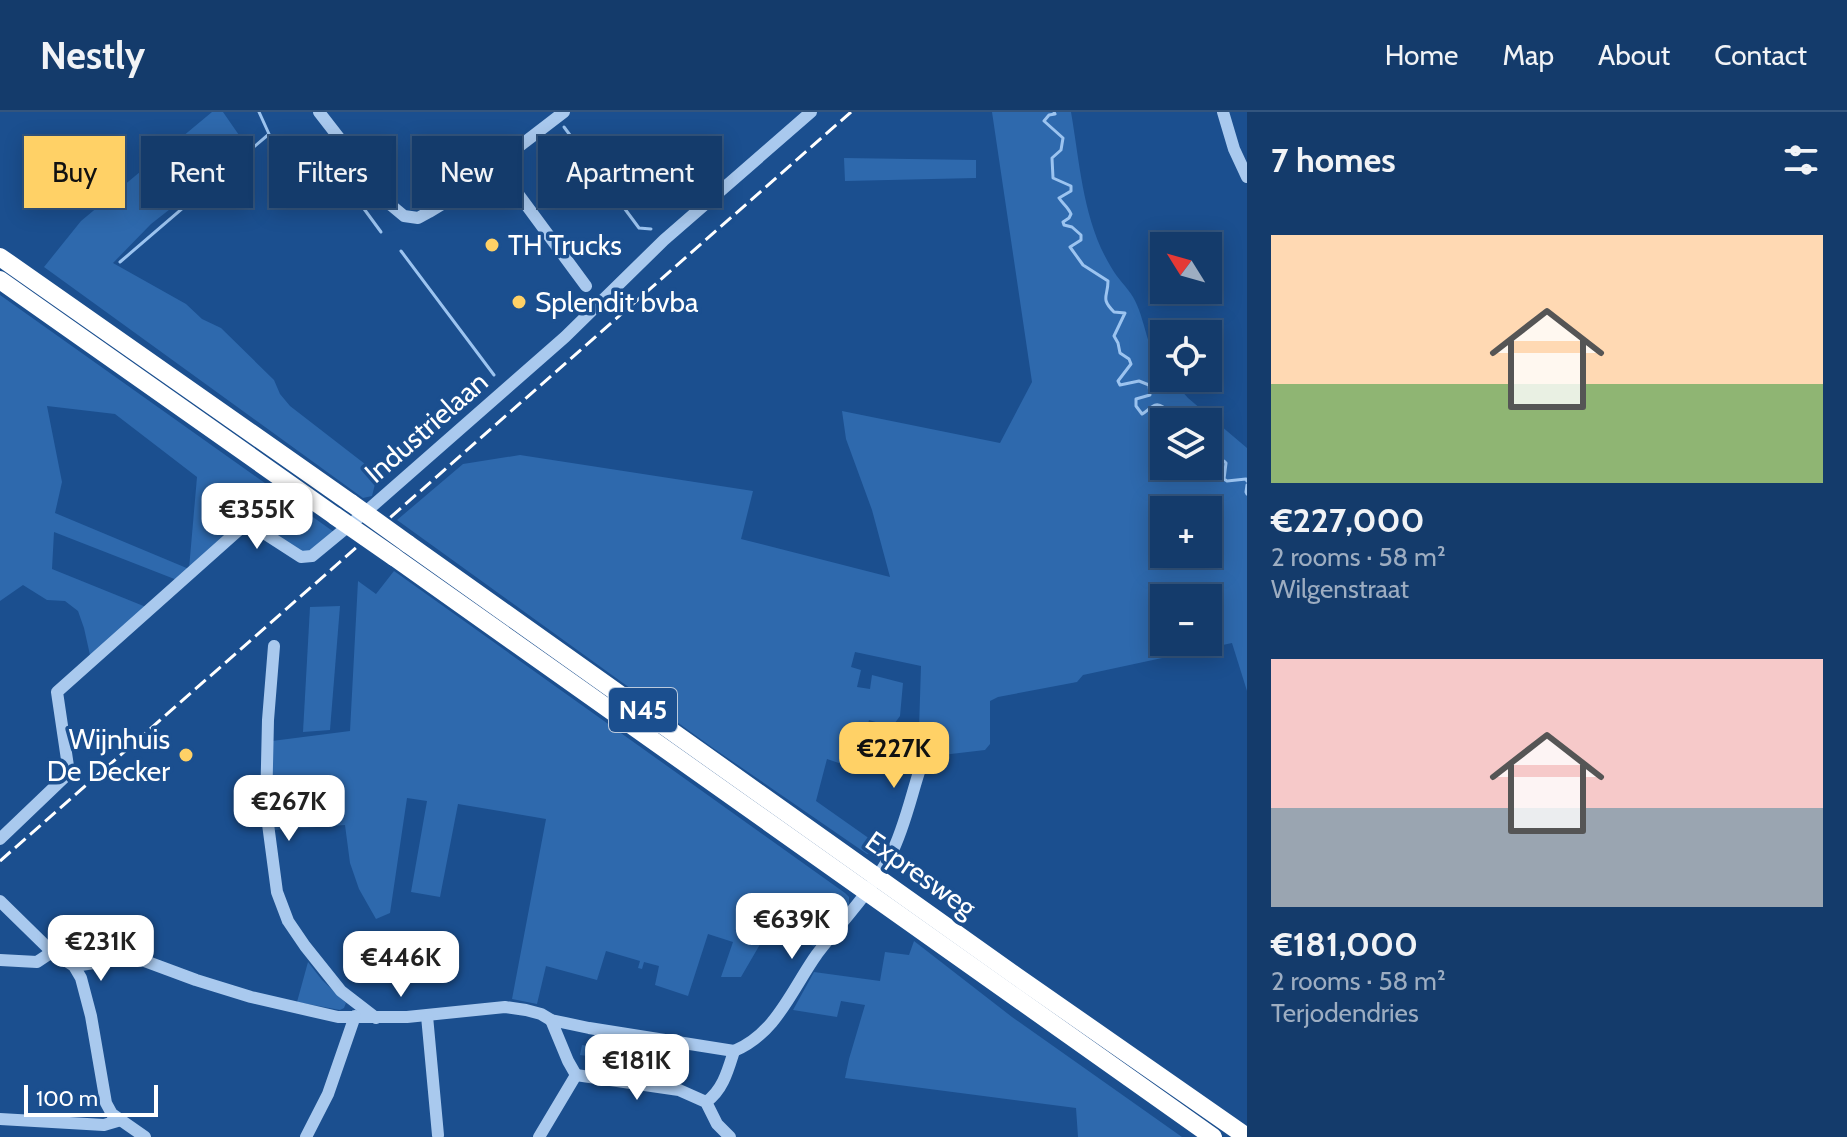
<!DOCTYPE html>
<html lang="en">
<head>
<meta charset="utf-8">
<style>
  :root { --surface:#143b6b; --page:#214673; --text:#f1f3f6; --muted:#9dadc1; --line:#33557e; --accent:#ffd166 }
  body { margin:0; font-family:Cabin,sans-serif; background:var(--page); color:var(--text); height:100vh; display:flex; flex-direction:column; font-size:30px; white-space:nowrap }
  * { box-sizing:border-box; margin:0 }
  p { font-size:26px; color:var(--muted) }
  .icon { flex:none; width:44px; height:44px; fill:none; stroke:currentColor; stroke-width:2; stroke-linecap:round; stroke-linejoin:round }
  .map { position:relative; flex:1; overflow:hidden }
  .drawer { display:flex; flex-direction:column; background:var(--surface); width:600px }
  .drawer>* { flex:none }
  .banner { position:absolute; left:24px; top:24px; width:760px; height:72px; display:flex; gap:16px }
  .needle { width:52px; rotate:307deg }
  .controls { position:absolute; left:1150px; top:120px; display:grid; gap:16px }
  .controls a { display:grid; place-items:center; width:72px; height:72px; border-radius:0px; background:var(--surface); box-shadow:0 4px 20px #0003,0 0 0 2px var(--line); font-size:40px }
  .scale { position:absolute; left:24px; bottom:20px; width:134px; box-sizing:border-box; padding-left:8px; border:4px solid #fff; border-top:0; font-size:22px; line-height:28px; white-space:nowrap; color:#fff; -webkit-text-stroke:6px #1b4f8f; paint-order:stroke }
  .price { position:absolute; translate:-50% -68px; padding:0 18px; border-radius:16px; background:#fff; color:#222; font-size:26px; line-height:52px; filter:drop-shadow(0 2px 4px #0008) }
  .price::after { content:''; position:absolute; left:50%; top:48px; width:24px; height:18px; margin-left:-12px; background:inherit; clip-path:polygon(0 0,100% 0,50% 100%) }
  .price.active { background:var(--accent); color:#111 }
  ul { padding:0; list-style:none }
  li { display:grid; align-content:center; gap:16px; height:424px; padding:0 24px }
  li span { display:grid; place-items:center; height:248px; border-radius:0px; color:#555 }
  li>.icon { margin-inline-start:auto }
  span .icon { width:144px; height:144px; fill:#fffc; stroke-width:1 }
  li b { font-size:34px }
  h2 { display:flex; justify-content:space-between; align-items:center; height:96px; padding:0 24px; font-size:34px }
  .pill { padding:0 28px; border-radius:0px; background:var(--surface); box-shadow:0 4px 20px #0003,0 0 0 2px var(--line); font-size:28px; line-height:72px }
  .pill.active { background:var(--accent); color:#111 }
  header { display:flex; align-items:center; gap:48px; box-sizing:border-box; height:112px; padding:0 40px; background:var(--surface); border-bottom:2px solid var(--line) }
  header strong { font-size:38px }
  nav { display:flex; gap:44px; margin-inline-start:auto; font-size:28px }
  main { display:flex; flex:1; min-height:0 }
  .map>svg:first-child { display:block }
  .green { fill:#2e69ad; fill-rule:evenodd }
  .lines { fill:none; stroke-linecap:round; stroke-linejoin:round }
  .stream { stroke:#9cc4f0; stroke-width:3 }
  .minor { stroke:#a9c9ee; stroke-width:12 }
  .highway { stroke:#fff; stroke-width:18 }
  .rail { stroke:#fff; stroke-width:3; stroke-dasharray:14 6; stroke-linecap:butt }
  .highway-bridge { stroke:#fff; stroke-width:18 }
  .poi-dot { fill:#ffd166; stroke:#1b4f8f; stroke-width:3 }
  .labels { text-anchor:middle; stroke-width:7; stroke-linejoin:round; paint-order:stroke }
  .shield { fill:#1b4f8f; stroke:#bbcadd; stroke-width:2 }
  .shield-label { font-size:26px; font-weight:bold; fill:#fff }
  .poi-label { font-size:28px; fill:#fff; stroke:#1b4f8f; text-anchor:start }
  .street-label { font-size:28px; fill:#fff; stroke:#1b4f8f }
</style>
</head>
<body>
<header>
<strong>Nestly</strong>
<nav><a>Home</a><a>Map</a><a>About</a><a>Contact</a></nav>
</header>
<main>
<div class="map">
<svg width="1247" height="1025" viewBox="0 0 1247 1025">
  <rect width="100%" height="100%" fill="#1b4f8f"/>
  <!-- green -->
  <g class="green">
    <path d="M212 0H223L241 26 251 44 202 72 151 112 113 151 186 192 202 207 221 216 274 268 280 282 290 294 374 359 377 364 372 384 363 386 44 155 81 109Z"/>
    <path d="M992 0H1071C1080 52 1083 109 1111 155 1117 166 1127 175 1133 185 1146 207 1146 239 1164 259V266H1170L1188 286 1247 336V579L1232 531 1083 563 1077 570 998 585 990 589V632L985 638 925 645 919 617 921 554 855 540 851 555 861 558 857 575 870 577 872 563 903 571 900 604 892 615 869 608 862 637 878 643 871 662 827 647 816 689 887 739 877 743 867 742 713 636 397 408 463 352 520 343 753 379 741 427 890 465 872 398 846 327 842 299 1000 331 1032 270ZM1164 310H1208V354H1164ZM1164 398H1208V442H1164ZM1164 486H1208V530H1164Z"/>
    <path d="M844 46 976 48V66L845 69Z"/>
    <path d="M0 183 334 420C328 426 322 434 315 438 291 449 270 411 245 409L234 416 177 468 54 420 52 457 146 495 90 543 84 516 78 499 65 489 47 488 23 473 0 489ZM47 294 115 302 197 365 189 457 55 401 62 370Z"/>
    <path d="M394 459 845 781 849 785V792L845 798 814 835 773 810 741 865H721L733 830 708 822 688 884 655 873 659 854 644 850 642 857 638 856 640 849 606 839 597 868 546 854 537 892 512 887 546 707 458 692 440 785 411 780 427 689 407 686 390 801 376 807 359 777 350 751 345 713 274 718 271 673 272 629 350 619 358 469 376 482Z"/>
    <path d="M340 494 330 618 303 620 310 495Z"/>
    <path d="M914 829 1012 905 1182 1025H1078L1076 996 845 966 849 947 865 893 841 889 837 905 793 898 814 860 880 869 885 840 909 843Z"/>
    <path d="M308 850 322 868 346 891 344 896 340 898 297 890Z"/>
    <path d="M582 933 638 942 679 940 675 965 636 951 580 943Z"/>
  </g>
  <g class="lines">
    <!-- stream -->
    <g class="stream">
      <path d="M1054 0 1055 2 1049 3 1044 9 1063 26 1061 38 1052 46 1053 66 1071 74V79L1059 86C1063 92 1068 95 1071 102L1069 106 1063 110 1064 113 1072 115 1081 123V128L1070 135 1083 153 1108 169C1108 185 1100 186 1114 200L1125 201 1114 224 1118 231 1120 241 1129 247 1131 252 1118 269 1120 273 1139 269 1149 273 1150 283 1136 287V294L1142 302C1149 299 1154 288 1163 295V301L1157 308 1155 314 1160 316 1164 312"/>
      <path d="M564 15 639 116 651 117"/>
      <path d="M315 30 381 120"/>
      <path d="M401 139 494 263"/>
      <path d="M120 150 269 22 259 0"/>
      <path d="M1165 310 1174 301 1179 302 1184 306V310"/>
      <path d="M1208 337 1212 343 1211 355 1224 349 1226 351 1224 367 1227 369 1246 367 1247 369"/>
      <path d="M1247 373 1246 380 1247 382"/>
    </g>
    <!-- minor -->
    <g class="minor">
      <path d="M319 0 392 94 404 104 418 106 429 100 452 86 564 0"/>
      <path d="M1223 0 1234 37 1247 65"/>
      <path d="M496 52 586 174"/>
      <path d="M274 534 268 608 266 697 277 780 288 809 305 834 341 879 376 906"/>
      <path d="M0 727 69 661 57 580 241 416H256L301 445 312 444 369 397 565 225 664 128 811 0"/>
      <path d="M0 789 52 840 74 854 81 866 91 904 106 991 112 1002 145 1025"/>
      <path d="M0 848 37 850 52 840"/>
      <path d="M74 854 134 845 196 868 251 885 338 905H407L505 895 526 898 541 902 551 908 589 916 734 939"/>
      <path d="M427 904 438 1023"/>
      <path d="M551 908 568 949 576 963"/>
      <path d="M734 939C776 922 792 877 817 842 842 809 872 779 891 742 903 720 911 685 919 660L925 651 934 648"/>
      <path d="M576 963 679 978 706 990 717 1012 730 1025"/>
      <path d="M706 990C723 978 728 958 734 939"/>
      <path d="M0 1007 104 1013 121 1008"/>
      <path d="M306 1025 328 982 355 904"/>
      <path d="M539 1025 576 963"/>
    </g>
    <!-- highway -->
    <g class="highway">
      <path d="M0 145 351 391"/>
      <path d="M0 168 335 404"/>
      <path d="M408 432 1016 864 1247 1025"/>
      <path d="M394 445 1213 1025"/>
    </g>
    <!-- rail -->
    <path class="rail" d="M0 749 851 0"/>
    <!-- highway-bridge -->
    <g class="highway-bridge">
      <path d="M351 391 408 432"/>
      <path d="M335 404 394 445"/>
    </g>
  </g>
  <!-- markers -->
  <g class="poi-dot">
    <circle cx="492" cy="133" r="8"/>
    <circle cx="519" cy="190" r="8"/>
    <circle cx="186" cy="643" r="8"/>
  </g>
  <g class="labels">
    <!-- shield labels -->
    <rect class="shield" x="609" y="576" width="68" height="44" rx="6"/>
    <g class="shield-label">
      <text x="643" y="607">N45</text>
    </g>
    <!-- poi labels -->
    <g class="poi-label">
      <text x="508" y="143">TH Trucks</text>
      <text x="535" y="200">Splendit bvba</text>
      <text x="170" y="637" text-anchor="end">Wijnhuis<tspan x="170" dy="32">De Decker</tspan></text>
    </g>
    <!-- street labels -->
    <g class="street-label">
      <text transform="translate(426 315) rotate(-41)" y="10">Industrielaan</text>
      <text transform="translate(921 762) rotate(35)" y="10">Expresweg</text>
    </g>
  </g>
</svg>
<div class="controls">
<a><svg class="needle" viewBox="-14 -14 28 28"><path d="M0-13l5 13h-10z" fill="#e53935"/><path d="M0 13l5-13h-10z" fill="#9dadc1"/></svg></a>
<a><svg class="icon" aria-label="locate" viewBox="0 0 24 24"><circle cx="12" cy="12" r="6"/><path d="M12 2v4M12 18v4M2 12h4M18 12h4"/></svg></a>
<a><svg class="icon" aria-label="layers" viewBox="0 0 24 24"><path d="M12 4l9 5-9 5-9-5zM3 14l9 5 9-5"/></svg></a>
<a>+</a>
<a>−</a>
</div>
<div class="scale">100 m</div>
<b class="price" style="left:257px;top:439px">€355K</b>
<b class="price active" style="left:894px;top:678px">€227K</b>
<b class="price" style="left:289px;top:731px">€267K</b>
<b class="price" style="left:792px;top:849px">€639K</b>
<b class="price" style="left:101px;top:871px">€231K</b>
<b class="price" style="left:401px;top:887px">€446K</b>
<b class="price" style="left:637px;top:990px">€181K</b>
<div class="banner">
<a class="pill active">Buy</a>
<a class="pill">Rent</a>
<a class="pill">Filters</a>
<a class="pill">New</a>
<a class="pill">Apartment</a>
</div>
</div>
<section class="drawer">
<h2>7 homes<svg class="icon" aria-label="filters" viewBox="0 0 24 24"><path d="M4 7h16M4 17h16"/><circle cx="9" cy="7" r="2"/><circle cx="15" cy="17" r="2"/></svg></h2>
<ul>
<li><span style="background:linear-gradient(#ffd9b3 60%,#8fb573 0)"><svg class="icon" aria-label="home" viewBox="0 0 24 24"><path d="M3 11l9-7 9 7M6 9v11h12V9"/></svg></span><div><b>€227,000</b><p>2 rooms · 58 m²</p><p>Wilgenstraat</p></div></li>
<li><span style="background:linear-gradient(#f6c9c9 60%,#9aa5b1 0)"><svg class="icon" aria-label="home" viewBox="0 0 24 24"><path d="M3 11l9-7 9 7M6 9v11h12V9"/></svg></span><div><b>€181,000</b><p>2 rooms · 58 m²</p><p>Terjodendries</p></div></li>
</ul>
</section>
</main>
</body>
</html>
